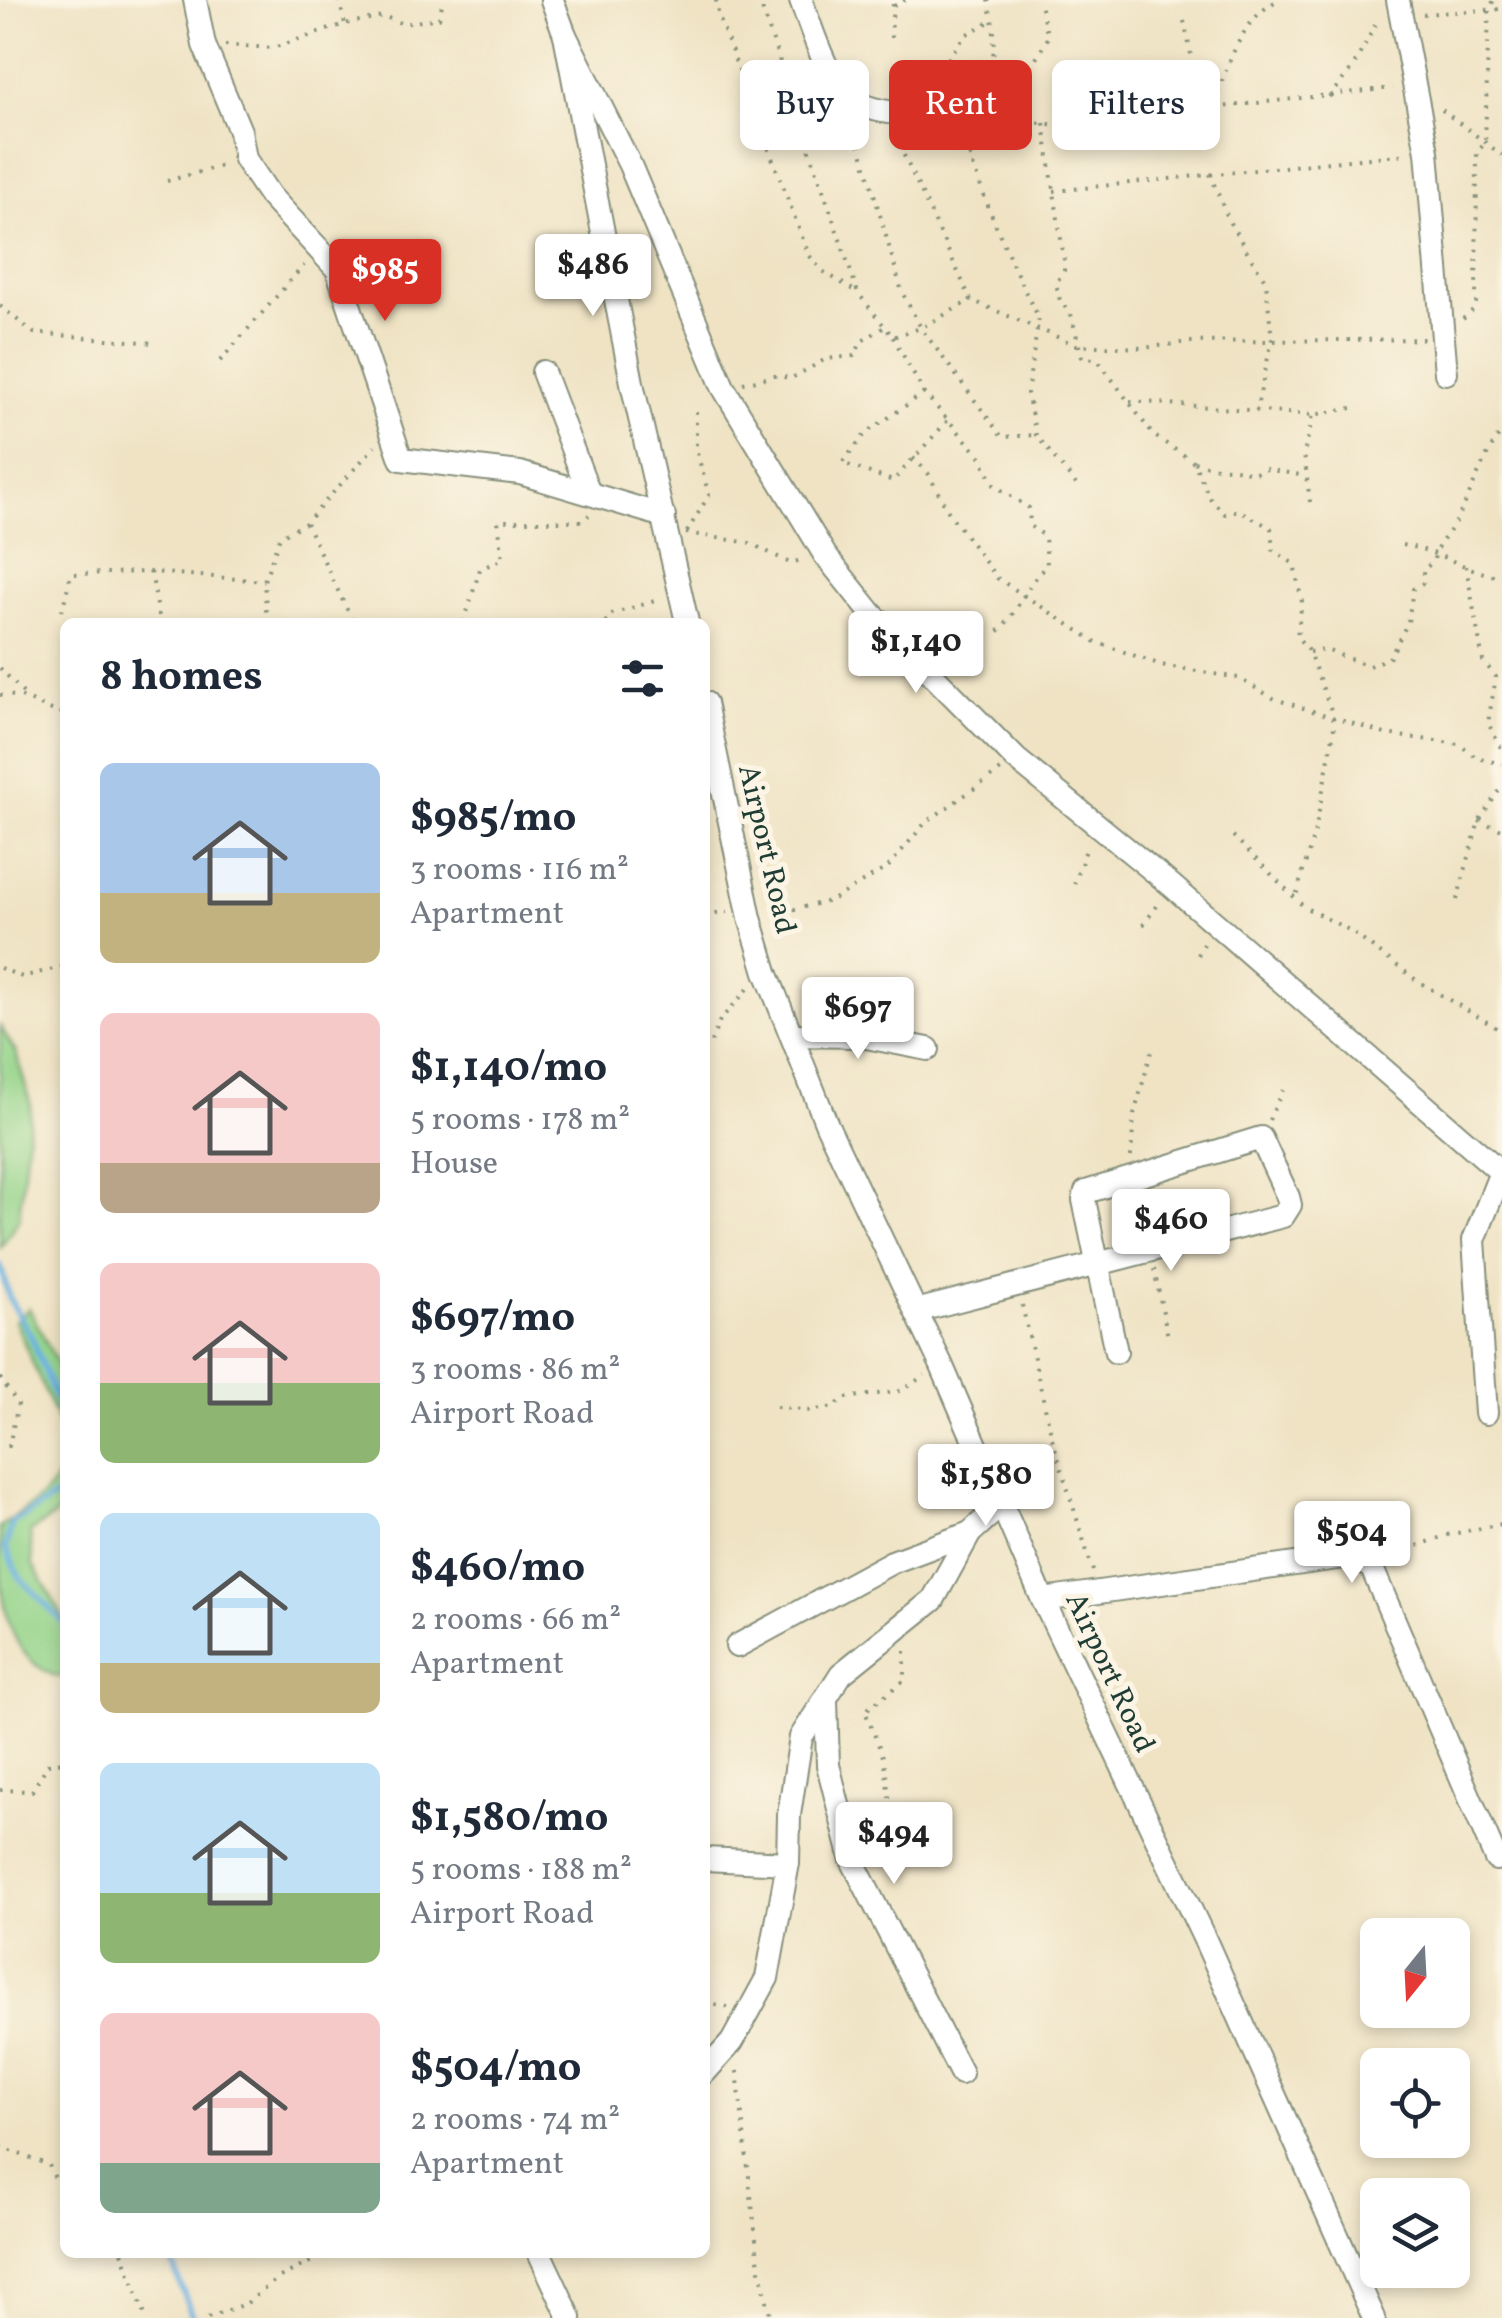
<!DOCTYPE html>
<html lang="en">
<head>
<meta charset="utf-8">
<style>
  :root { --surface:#fff; --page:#f6f6f7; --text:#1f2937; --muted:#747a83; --accent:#d93025 }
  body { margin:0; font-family:Vollkorn,serif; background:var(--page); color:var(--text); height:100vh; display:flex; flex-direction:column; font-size:38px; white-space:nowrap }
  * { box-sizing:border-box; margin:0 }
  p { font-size:32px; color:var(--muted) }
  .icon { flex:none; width:55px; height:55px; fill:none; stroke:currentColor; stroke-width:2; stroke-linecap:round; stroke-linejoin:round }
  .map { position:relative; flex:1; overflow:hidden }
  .side { position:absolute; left:60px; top:618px; width:650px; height:1640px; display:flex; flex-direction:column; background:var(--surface); border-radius:15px; box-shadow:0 5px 15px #0003 }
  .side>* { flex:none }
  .hud { position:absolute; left:740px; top:60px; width:610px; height:90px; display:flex; gap:20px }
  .needle { width:65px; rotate:198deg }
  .controls { position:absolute; left:1360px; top:1918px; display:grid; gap:20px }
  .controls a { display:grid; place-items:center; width:110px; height:110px; border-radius:15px; background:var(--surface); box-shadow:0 5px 15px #0003; font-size:50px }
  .price { position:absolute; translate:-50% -85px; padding:0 22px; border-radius:10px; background:#fff; color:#222; font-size:32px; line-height:65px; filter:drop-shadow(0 2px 5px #0008) }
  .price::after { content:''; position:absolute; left:50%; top:60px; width:30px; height:22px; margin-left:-15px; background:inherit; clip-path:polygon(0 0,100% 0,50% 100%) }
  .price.selected { background:var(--accent); color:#fff }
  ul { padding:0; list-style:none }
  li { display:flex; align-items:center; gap:30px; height:250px; padding:0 40px }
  li span { display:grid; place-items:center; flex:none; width:280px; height:200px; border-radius:15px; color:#555 }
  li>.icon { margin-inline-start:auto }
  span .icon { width:120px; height:120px; fill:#fffc; stroke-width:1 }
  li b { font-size:42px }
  h2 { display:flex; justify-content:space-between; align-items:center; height:120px; padding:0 40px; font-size:42px }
  .pill { padding:0 35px; border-radius:15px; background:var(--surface); box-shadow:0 5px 15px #0003; font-size:35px; line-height:90px }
  .pill.selected { background:var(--accent); color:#fff }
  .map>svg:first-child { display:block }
  .green { fill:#95d48b; stroke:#5a8860; stroke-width:2.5 }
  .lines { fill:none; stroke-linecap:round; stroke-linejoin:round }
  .stream { stroke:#69b1e1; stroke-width:6 }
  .minor-casing { stroke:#87907c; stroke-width:26 }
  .path { stroke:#87907c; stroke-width:4; stroke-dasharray:2.5 8; stroke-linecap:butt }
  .minor { stroke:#fff; stroke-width:22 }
  .labels { text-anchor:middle; stroke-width:10; stroke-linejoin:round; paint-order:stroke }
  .street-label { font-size:30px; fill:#1f3d34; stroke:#fcf5e5 }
</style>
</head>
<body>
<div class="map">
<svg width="1502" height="2318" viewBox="0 0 1502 2318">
  <rect width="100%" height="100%" fill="#fcf5e5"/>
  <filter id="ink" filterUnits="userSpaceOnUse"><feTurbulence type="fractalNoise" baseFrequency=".01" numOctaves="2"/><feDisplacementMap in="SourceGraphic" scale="20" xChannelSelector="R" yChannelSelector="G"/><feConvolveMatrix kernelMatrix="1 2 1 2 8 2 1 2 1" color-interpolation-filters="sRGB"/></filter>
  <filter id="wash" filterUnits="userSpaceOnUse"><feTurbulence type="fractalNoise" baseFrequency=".0048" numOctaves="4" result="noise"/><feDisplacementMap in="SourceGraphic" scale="40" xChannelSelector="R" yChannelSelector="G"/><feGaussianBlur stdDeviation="2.25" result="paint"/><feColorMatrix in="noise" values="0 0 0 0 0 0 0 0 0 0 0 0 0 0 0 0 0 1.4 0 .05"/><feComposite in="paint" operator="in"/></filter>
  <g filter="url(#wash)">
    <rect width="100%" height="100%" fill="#efe3c4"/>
    <!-- green -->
    <g class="green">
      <path d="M0 1026 16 1053 31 1105 19 1219 0 1248Z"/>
      <path d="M29 1308 65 1379V1439L15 1321Z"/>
      <path d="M65 1454V1509L30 1532 33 1565 65 1620V1677C53 1678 46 1671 36 1665 0 1635 0 1579 0 1527 27 1508 62 1489 65 1454Z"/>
    </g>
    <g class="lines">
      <!-- stream -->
      <g class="stream">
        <path d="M0 1265 10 1300 32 1338 65 1423"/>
        <path d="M65 1491 12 1523 5 1548 21 1579 65 1624"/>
        <path d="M168 2252 193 2318"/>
      </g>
    </g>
  </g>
  <g filter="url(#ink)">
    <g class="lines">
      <!-- minor casing -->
      <g class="minor-casing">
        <g id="minor">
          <path d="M195 0 204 45 240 131 245 159 270 196 337 269 401 459 520 473 664 516"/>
          <path d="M552 0 565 35 633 388 687 622"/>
          <path d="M801 0C840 113 846 115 966 115"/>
          <path d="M1398 0 1427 152 1446 373"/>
          <path d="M565 35 630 165 723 387 825 555 872 614 1016 759 1171 885 1502 1173"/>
          <path d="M543 372 589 493"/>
          <path d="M705 703 750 918 766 972 827 1125 941 1364 1043 1600 1206 1942 1374 2318"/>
          <path d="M792 1035 861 1036 928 1049"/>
          <path d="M916 1311 1283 1216 1290 1205 1288 1197 1261 1138 1086 1192 1084 1200 1116 1352"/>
          <path d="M1486 1413 1474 1240 1501 1172"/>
          <path d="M1043 1600 1344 1557 1371 1566 1496 1859"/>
          <path d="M737 1646 892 1562 970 1533"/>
          <path d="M826 1700 828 1765 852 1860 961 2073"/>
          <path d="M705 1859 788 1863"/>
          <path d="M705 2072 732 2042 767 1978 788 1863 789 1815 801 1737 841 1674 933 1600 970 1533 1003 1503"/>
          <path d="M539 2252 570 2318"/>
        </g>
      </g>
      <!-- path -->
      <g class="path">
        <path d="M339 0 345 24"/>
        <path d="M716 0 719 18 809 255 821 270 858 293"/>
        <path d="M759 0 858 293 893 337 921 328 971 300"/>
        <path d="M988 0 994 29 993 68 1015 95 1026 117"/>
        <path d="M894 6 905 0"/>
        <path d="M1423 14 1502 9"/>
        <path d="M1184 21 1203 112"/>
        <path d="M891 38 893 0"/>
        <path d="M225 45 273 48 345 24 383 16 403 24 439 18 443 0"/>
        <path d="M936 76 965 35 989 22"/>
        <path d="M1015 95 1048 38 1039 0"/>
        <path d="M1329 97 1353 67 1379 18"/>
        <path d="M751 107 807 78"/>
        <path d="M1442 110 1502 155"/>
        <path d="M1211 111C1226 73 1238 19 1279 0"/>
        <path d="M986 116 1057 125 1393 88"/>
        <path d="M1044 123 1064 260V271L1056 283 1060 301 1071 314 1082 357 1098 360 1153 435 1194 462 1209 497 1225 514 1238 510 1271 528 1273 550 1294 564 1302 602 1297 636 1309 652 1333 715 1334 731 1316 827 1296 896"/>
        <path d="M854 124 902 292 921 328 1002 437 1036 435"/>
        <path d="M965 135C965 157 1024 296 1039 317L1027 393 1036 435 1079 488"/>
        <path d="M895 136 971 300 1076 345 1143 348 1188 342 1424 339"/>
        <path d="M1210 174 1230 223 1266 282 1272 340 1256 411"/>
        <path d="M167 181 225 165"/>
        <path d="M1054 191 1407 154"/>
        <path d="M0 306 34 333 154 343"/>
        <path d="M1463 319 1476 307 1477 151 1485 144 1489 10 1494 0"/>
        <path d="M893 337 924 393 981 457 994 485 1029 508 1030 526 1045 536 1047 565C1025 586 1019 611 998 632"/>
        <path d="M220 361 304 265"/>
        <path d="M743 383 779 375 790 379 826 359 854 356 862 341 883 328"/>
        <path d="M924 393 866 433 842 463 893 481 950 418"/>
        <path d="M1130 401 1313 415 1358 407"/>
        <path d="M913 458 928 473 949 513 997 578 1096 642 1161 665 1238 678 1275 699 1385 734 1459 744 1477 758 1502 764"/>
        <path d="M1194 462C1216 470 1232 465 1253 474L1265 469 1306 476"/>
        <path d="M1310 502 1304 454 1313 415"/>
        <path d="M687 532 709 495 696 449V412"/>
        <path d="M686 533 750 543 790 563 805 559"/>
        <path d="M1402 545C1441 551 1467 572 1502 577"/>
        <path d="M1466 566 1483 661 1496 677 1488 723 1502 750"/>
        <path d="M151 572 160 622"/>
        <path d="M62 611 71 574 151 572 264 581"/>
        <path d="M352 620 306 523 375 446"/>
        <path d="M267 622 264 581 280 536 306 523"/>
        <path d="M464 622 480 569 503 559 498 521H582L589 515"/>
        <path d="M606 622 608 615 658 600"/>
        <path d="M1309 652 1326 650 1369 666 1390 657 1408 622 1413 589 1423 583V570L1434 561C1435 546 1445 539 1453 526 1472 495 1480 461 1502 431"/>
        <path d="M0 668 24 694"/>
        <path d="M0 695C35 695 34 708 65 713"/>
        <path d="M1479 821 1502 830"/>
        <path d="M1233 836 1304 907 1349 930 1419 982 1502 1031"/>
        <path d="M1074 884 1087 847"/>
        <path d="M1457 900 1479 821 1502 786"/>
        <path d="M705 914 728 912"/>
        <path d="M773 914 830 901 888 867 926 822 1001 770"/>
        <path d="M1143 925 1160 902"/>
        <path d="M1198 955 1204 944"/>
        <path d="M0 968 22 977 65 966"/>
        <path d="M711 1042 720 1020 748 989"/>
        <path d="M1269 1120 1283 1090"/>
        <path d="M1131 1157 1134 1115 1153 1045"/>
        <path d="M1136 1201 1145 1230"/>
        <path d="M1154 1269 1168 1337"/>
        <path d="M1022 1305 1052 1438 1093 1571"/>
        <path d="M0 1378 18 1404 9 1446H0"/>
        <path d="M776 1407 811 1411 833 1407 845 1398 901 1391 925 1375"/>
        <path d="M1388 1557 1447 1535 1502 1524"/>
        <path d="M0 1790 32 1791 48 1764 65 1762"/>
        <path d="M896 1850 884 1759 865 1711 905 1680V1651"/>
        <path d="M705 2003 728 2007"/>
        <path d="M737 2071 759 2266 771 2318"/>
        <path d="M0 2147 49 2165 57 2183 65 2188"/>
        <path d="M122 2252 146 2318"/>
        <path d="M208 2318 247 2303 278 2278 330 2252"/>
      </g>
      <!-- minor -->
      <use href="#minor" class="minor"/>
    </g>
  </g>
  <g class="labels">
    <!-- street labels -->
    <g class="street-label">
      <text transform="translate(768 849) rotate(77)" y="10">Airport Road</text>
      <text transform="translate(1111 1672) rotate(65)" y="10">Airport Road</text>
    </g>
  </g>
</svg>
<div class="controls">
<a><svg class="needle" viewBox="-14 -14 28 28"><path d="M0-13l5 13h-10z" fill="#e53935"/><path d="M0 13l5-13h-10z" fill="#747a83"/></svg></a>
<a><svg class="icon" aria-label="locate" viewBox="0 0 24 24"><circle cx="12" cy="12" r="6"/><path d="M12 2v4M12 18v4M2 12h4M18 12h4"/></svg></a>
<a><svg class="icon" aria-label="layers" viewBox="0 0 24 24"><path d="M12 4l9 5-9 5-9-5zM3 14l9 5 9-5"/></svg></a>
</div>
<b class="price" style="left:593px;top:319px">$486</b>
<b class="price selected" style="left:385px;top:324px">$985</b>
<b class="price" style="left:916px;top:696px">$1,140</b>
<b class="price" style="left:858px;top:1062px">$697</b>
<b class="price" style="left:1171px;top:1274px">$460</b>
<b class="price" style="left:986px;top:1529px">$1,580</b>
<b class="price" style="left:1352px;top:1586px">$504</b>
<b class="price" style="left:894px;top:1887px">$494</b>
<div class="hud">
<a class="pill">Buy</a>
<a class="pill selected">Rent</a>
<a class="pill">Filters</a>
</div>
<section class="side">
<h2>8 homes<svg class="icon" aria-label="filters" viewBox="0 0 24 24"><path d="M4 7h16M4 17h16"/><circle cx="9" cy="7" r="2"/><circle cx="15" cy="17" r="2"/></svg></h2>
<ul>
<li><span style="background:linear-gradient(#a9c7e8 65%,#c2b280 0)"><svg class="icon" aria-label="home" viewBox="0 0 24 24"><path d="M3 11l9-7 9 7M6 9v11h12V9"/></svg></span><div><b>$985/mo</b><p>3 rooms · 116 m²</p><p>Apartment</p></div></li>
<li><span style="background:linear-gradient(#f6c9c9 75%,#b9a48a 0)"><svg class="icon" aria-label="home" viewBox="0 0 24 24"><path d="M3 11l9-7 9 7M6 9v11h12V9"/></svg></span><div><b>$1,140/mo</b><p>5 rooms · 178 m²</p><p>House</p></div></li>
<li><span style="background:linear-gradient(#f6c9c9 60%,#8fb573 0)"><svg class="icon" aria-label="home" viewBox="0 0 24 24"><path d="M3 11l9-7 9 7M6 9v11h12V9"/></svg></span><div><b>$697/mo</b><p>3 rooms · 86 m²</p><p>Airport Road</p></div></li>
<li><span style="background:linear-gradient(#bfe0f5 75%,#c2b280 0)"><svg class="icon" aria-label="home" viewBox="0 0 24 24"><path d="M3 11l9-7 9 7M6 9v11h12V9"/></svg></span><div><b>$460/mo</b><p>2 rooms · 66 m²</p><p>Apartment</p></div></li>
<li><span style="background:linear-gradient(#bfe0f5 65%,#8fb573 0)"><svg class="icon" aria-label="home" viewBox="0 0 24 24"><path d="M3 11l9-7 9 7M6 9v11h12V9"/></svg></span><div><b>$1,580/mo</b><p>5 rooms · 188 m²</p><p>Airport Road</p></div></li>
<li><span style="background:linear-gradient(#f6c9c9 75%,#7fa58c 0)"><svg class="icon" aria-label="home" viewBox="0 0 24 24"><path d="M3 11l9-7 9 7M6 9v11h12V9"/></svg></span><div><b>$504/mo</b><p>2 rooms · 74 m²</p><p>Apartment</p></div></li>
</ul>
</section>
</div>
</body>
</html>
